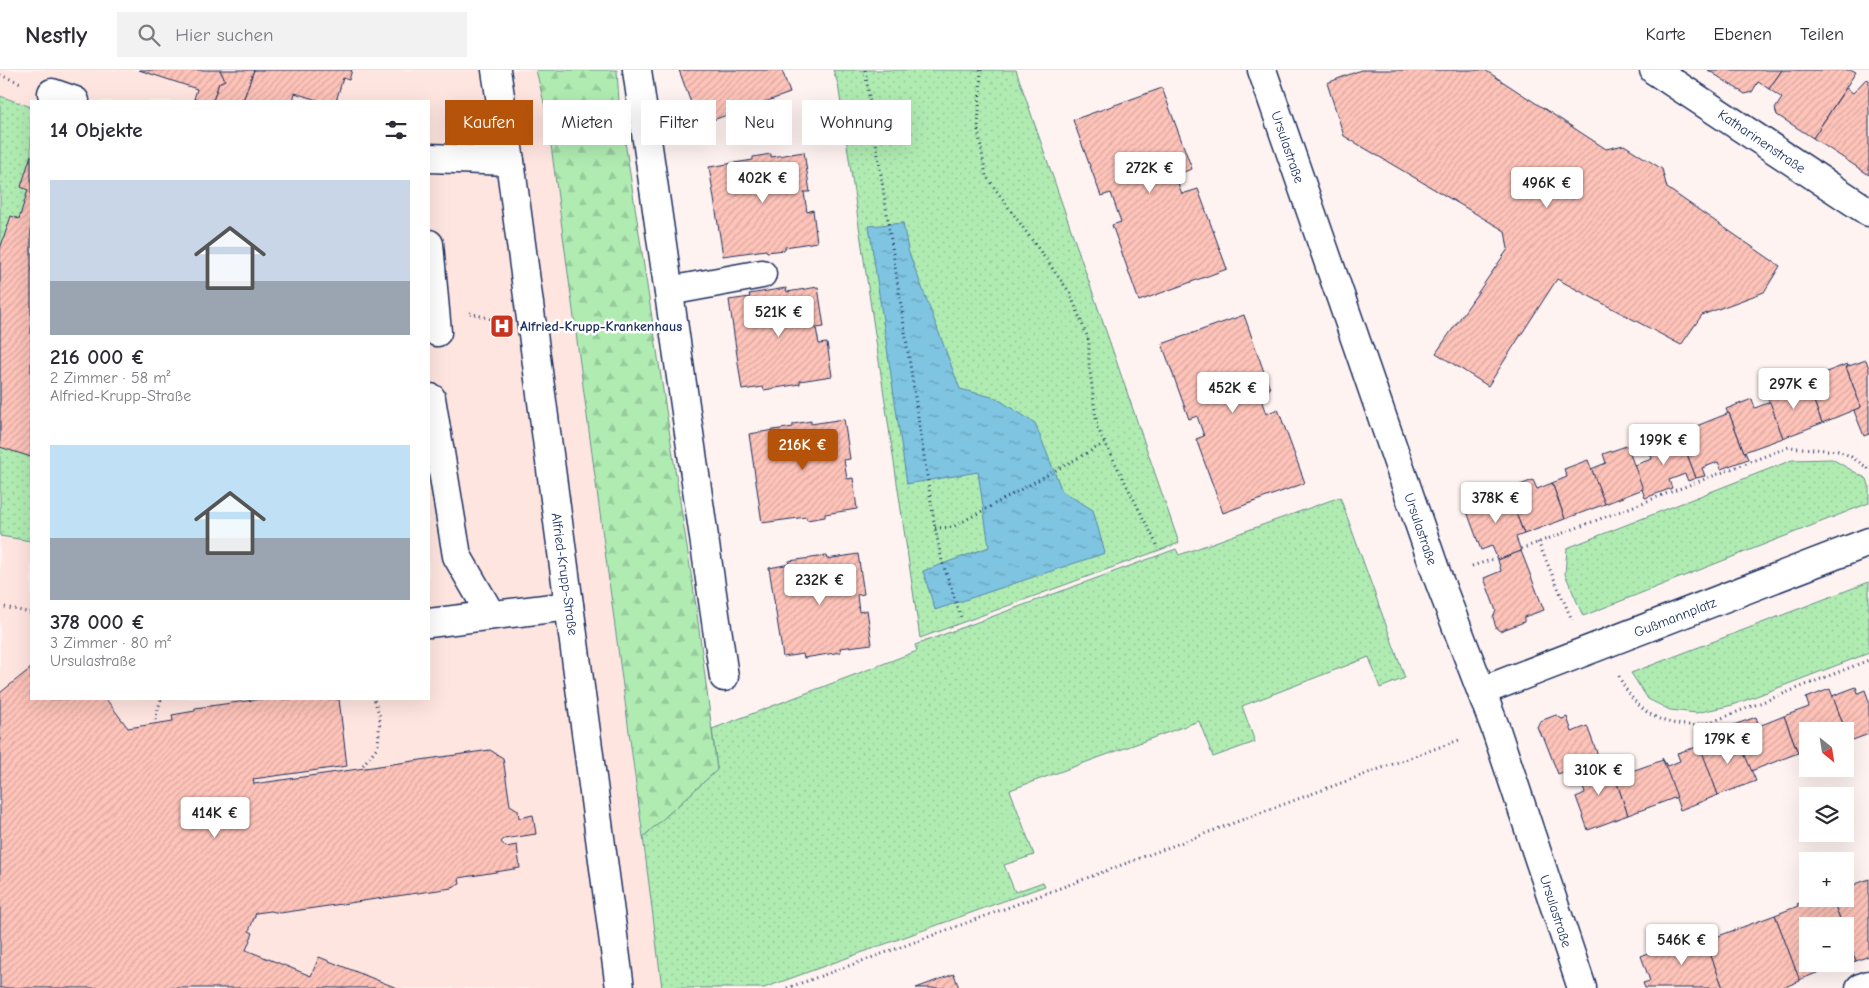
<!DOCTYPE html>
<html lang="de">
<head>
<meta charset="utf-8">
<style>
  :root { --surface:#fff; --page:#f2f2f3; --text:#2b2b33; --muted:#7c7c81; --line:#e1e1e2; --accent:#b45309 }
  body { margin:0; font-family:"Comic Neue",sans-serif; background:var(--page); color:var(--text); height:100vh; display:flex; flex-direction:column; font-size:19px; white-space:nowrap }
  * { box-sizing:border-box; margin:0 }
  p { font-size:16px; color:var(--muted) }
  .icon { flex:none; width:28px; height:28px; fill:none; stroke:currentColor; stroke-width:2; stroke-linecap:round; stroke-linejoin:round }
  .map { position:relative; flex:1; overflow:hidden }
  .side { position:absolute; left:30px; top:30px; width:400px; height:600px; display:flex; flex-direction:column; background:var(--surface); border-radius:0px; box-shadow:0 5px 20px #0002 }
  .side>* { flex:none }
  .hud { position:absolute; left:445px; top:30px; width:475px; height:45px; display:flex; gap:10px }
  .needle { width:32px; rotate:150deg }
  .buttons { position:absolute; left:1799px; top:652px; display:grid; gap:10px }
  .buttons a { display:grid; place-items:center; width:55px; height:55px; border-radius:0px; background:var(--surface); box-shadow:0 5px 20px #0002; font-size:25px }
  .price { position:absolute; translate:-50% -42px; padding:0 11px; border-radius:5px; background:#fff; color:#222; font-size:16px; line-height:32px; filter:drop-shadow(0 1px 2px #0008) }
  .price::after { content:''; position:absolute; left:50%; top:30px; width:15px; height:11px; margin-left:-8px; background:inherit; clip-path:polygon(0 0,100% 0,50% 100%) }
  .price.selected { background:var(--accent); color:#fff }
  ul { padding:0; list-style:none }
  li { display:grid; align-content:center; gap:10px; height:265px; padding:0 20px }
  li span { display:grid; place-items:center; height:155px; border-radius:0px; color:#555 }
  li>.icon { margin-inline-start:auto }
  span .icon { width:90px; height:90px; fill:#fffc; stroke-width:1 }
  li b { font-size:21px }
  h2 { display:flex; justify-content:space-between; align-items:center; height:60px; padding:0 20px; font-size:21px }
  .chip { padding:0 18px; border-radius:0px; background:var(--surface); box-shadow:0 5px 20px #0002; font-size:18px; line-height:45px }
  .chip.selected { background:var(--accent); color:#fff }
  header { display:flex; align-items:center; gap:30px; box-sizing:border-box; height:70px; padding:0 25px; background:var(--surface); border-bottom:1px solid var(--line) }
  header strong { font-size:24px }
  nav { display:flex; gap:28px; margin-inline-start:auto; font-size:18px }
  .search { width:350px; height:45px; background:var(--page); display:flex; align-items:center; gap:12px; box-sizing:border-box; padding:0 18px; border-radius:0px; color:var(--muted); font-size:19px }
  .map>svg:first-child { display:block }
  .built { fill:#ffe5e0 }
  .grass { fill:url(#grass-dots); stroke:#668e88 }
  .forest { fill:url(#forest-firs); stroke:#668e88 }
  .water { fill:url(#water-ripples); stroke:#5788ac }
  .building { fill:url(#building-hatch); stroke:#1b2f5e }
  .lines { fill:none; stroke-linecap:round; stroke-linejoin:round }
  .minor-casing { stroke:#1b2f5e; stroke-width:31 }
  .path { stroke:#1b2f5e; stroke-width:3; stroke-dasharray:1 4; stroke-linecap:butt }
  .minor { stroke:#fff; stroke-width:28 }
  .labels { text-anchor:middle; stroke-width:5; stroke-linejoin:round; paint-order:stroke }
  .street-label { font-size:14px; fill:#1b2f5e; stroke:#fff }
  .poi-label { font-size:14px; font-weight:bold; fill:#1b2f5e; stroke:#fff; text-anchor:start }
</style>
</head>
<body>
<header>
<strong>Nestly</strong>
<div class="search"><svg class="icon" aria-label="search" viewBox="0 0 24 24"><circle cx="10" cy="10" r="6"/><path d="M15 15l6 6"/></svg>Hier suchen</div>
<nav><a>Karte</a><a>Ebenen</a><a>Teilen</a></nav>
</header>
<div class="map">
<svg width="1869" height="918" viewBox="0 0 1869 918">
  <defs>
    <pattern id="grass-dots" width="8" height="8" patternUnits="userSpaceOnUse" patternTransform="scale(1.25)"><rect width="8" height="8" fill="#b0ecb2"/><path d="M2 2h.1M6 6h.1" fill="none" stroke="#97cb9c" stroke-width="1.8" stroke-linecap="round"/></pattern>
    <pattern id="forest-firs" width="22" height="20" patternUnits="userSpaceOnUse" patternTransform="scale(1.25)"><rect width="22" height="20" fill="#b0ecb2"/><path d="M5 1l3.5 6h-7zM16 11l3.5 6h-7z" fill="#97cb9c"/></pattern>
    <pattern id="water-ripples" width="26" height="14" patternUnits="userSpaceOnUse" patternTransform="scale(1.25)"><rect width="26" height="14" fill="#7fc4e0"/><path d="M2 4q2-2 4 0t4 0M15 11q2-2 4 0t4 0" fill="none" stroke="#67a0b9"/></pattern>
    <pattern id="building-hatch" width="6" height="6" patternUnits="userSpaceOnUse" patternTransform="scale(1.25)"><rect width="6" height="6" fill="#fec3b9"/><path d="M-1 1l2-2M0 6l6-6M5 7l2-2" fill="none" stroke="#d9a8a1"/></pattern>
  </defs>
  <rect width="100%" height="100%" fill="#fff3f1"/>
  <filter id="ink" filterUnits="userSpaceOnUse"><feTurbulence type="fractalNoise" baseFrequency=".02" numOctaves="2"/><feDisplacementMap in="SourceGraphic" scale="10" xChannelSelector="R" yChannelSelector="G"/><feConvolveMatrix kernelMatrix="1 2 1 2 8 2 1 2 1" color-interpolation-filters="sRGB"/></filter>
  <g filter="url(#ink)">
    <!-- built -->
    <path class="built" d="M0 0H536L547 45 662 918H0V466L31 471V629H429V31H31V37L0 26Z"/>
    <!-- grass -->
    <g class="grass">
      <path d="M833 0H1016L1179 473 920 568 838 14Z"/>
      <path d="M0 26 31 37V471L0 466Z"/>
      <path d="M1832 389 1867 409 1869 415V433L1583 546 1565 504 1567 478 1792 390Z"/>
      <path d="M1340 427 1405 608 1380 618 1369 587 1242 636 1255 672 1213 687 1199 651 1010 720 1034 785 1004 795 1015 822 1043 812 1045 816 764 918H662L643 767 717 700 712 659 917 581 915 575 1176 479 1179 485Z"/>
      <path d="M1869 512V583L1733 635 1696 643 1670 640 1648 629 1631 603Z"/>
    </g>
    <!-- forest -->
    <path class="forest" d="M536 0H617L619 32 696 536 717 700 643 767 547 45Z"/>
    <!-- water -->
    <path class="water" d="M903 153 908 180 960 319 996 328 1035 353 1062 421 1093 440 1105 483 935 540 923 501 989 477 978 402 907 414 869 156Z"/>
    <!-- building -->
    <g class="building">
      <path d="M139 0H220L225 10 219 13 213 31H201L194 29 197 19Z"/>
      <path d="M220 0H254L243 31H213L219 13 225 10Z"/>
      <path d="M254 0H352L349 10 343 8 336 31H320L295 23 293 31H243Z"/>
      <path d="M679 0H782L790 23 759 34 760 37 742 43 741 40 699 55Z"/>
      <path d="M1361 0H1485L1606 79 1624 75 1662 99 1667 118 1780 196 1764 222 1702 245 1681 275 1557 209 1488 316 1436 283 1508 179 1505 161 1344 66 1327 13Z"/>
      <path d="M1708 0H1782L1769 19 1758 12 1752 22 1745 24Z"/>
      <path d="M1782 0H1852L1856 2 1813 68 1777 45 1775 39 1782 28 1769 19Z"/>
      <path d="M1866 9 1869 10V105L1813 68 1846 18 1853 23Z"/>
      <path d="M1162 18 1192 99 1175 105 1182 124 1198 119 1227 199 1139 231 1112 155 1121 152 1111 123 1101 126 1073 50Z"/>
      <path d="M804 82 810 122H804L807 142 813 140 817 172 785 177V180L767 182 766 180 723 186 709 97 753 90V87L771 84V87Z"/>
      <path d="M31 85V387L0 377V179L11 146 19 149 28 120 21 117Z"/>
      <path d="M818 217 824 257 816 258 819 274 827 273 832 306 800 311V314L764 320 763 317 742 320 729 230 750 227 749 224 786 218 787 222Z"/>
      <path d="M1244 245 1270 319 1259 323 1266 344 1278 339 1305 413 1223 443 1196 369 1204 366 1197 346 1189 349 1162 274Z"/>
      <path d="M1866 290 1869 298V364L1864 366 1854 341 1855 339 1861 337 1846 297Z"/>
      <path d="M1847 294 1848 297H1846L1861 337 1822 353 1809 318 1824 312 1821 304Z"/>
      <path d="M1791 315 1794 323 1809 318 1822 353 1783 368 1766 324Z"/>
      <path d="M1752 329 1755 338 1770 332 1783 368 1744 382 1729 343 1728 344 1726 339Z"/>
      <path d="M1729 343 1744 382H1745L1748 389 1721 399 1718 392 1702 398 1705 406 1696 408 1679 363Z"/>
      <path d="M844 349 850 389 844 390 847 409 853 408 857 439 825 444V447L807 450 806 447 762 453 749 364 793 357V354L811 351V354Z"/>
      <path d="M1679 363 1696 408 1688 411 1685 404 1669 410 1672 418 1645 428 1634 395 1652 389 1647 374Z"/>
      <path d="M1629 375 1631 380 1629 381 1643 419 1605 434 1591 399 1606 393 1603 384Z"/>
      <path d="M1588 390 1605 434 1565 449 1552 413 1567 407 1564 399Z"/>
      <path d="M1533 410 1537 419 1552 413 1565 449 1524 464 1507 420Z"/>
      <path d="M1507 420 1524 464 1516 467 1521 481 1498 490 1492 476 1481 480 1465 436Z"/>
      <path d="M1521 481 1544 540 1524 547V552L1500 561 1496 558 1493 547 1496 541 1484 508 1501 501 1498 490Z"/>
      <path d="M858 484 864 524 857 525 859 542 867 540 872 574 840 578 841 582 804 588 803 584 783 587 769 498 790 494 789 491 826 486 827 489Z"/>
      <path d="M31 598V629H106L128 658 173 651 172 645 195 641V638L261 629H339L347 696 253 709 254 714 490 680 503 688 510 735 518 740 519 748 533 745 536 764 504 769 501 772 506 777 517 775 520 798 459 808 460 814 452 817V818L280 843 271 841 256 843 249 861 253 863 246 880 311 906 319 887 397 918H0V623Z"/>
      <path d="M1856 617 1858 623 1865 620 1869 631V664L1850 671 1832 626Z"/>
      <path d="M1830 619 1847 665 1845 666V661H1808V680L1798 683 1784 646 1809 637 1806 628Z"/>
      <path d="M1556 645 1562 649 1567 647 1572 662 1587 656 1599 688 1558 704 1544 668 1541 666 1537 657 1540 651Z"/>
      <path d="M1784 646 1798 683 1751 701 1731 656 1756 647 1759 656Z"/>
      <path d="M1735 662 1756 711 1718 725 1699 675 1703 682 1717 677 1714 669Z"/>
      <path d="M1700 676 1718 725 1680 740 1662 688 1667 696 1680 691 1677 683Z"/>
      <path d="M1599 688 1608 710 1615 707 1628 745 1588 760 1576 727 1585 723 1575 697Z"/>
      <path d="M1663 690 1677 727 1628 745 1615 707Z"/>
      <path d="M1869 809V886L1856 891 1845 863V856H1843L1832 829H1845V818Z"/>
      <path d="M1810 829 1811 831 1817 829H1832L1843 856H1808V894H1845V863L1856 891 1838 897 1837 895 1799 910 1775 845 1798 836 1797 834Z"/>
      <path d="M1775 845 1800 911 1782 918H1723L1705 871Z"/>
      <path d="M1702 862 1723 918H1645L1643 913 1650 911 1641 886Z"/>
      <path d="M954 904 959 918H916Z"/>
    </g>
    <g class="lines">
      <!-- minor casing -->
      <g class="minor-casing">
        <g id="minor">
          <path d="M496 0 510 91 620 918"/>
          <path d="M637 0 724 607"/>
          <path d="M1262 0 1438 508 1495 657 1582 918"/>
          <path d="M1654 0 1869 142"/>
          <path d="M52 23 75 31"/>
          <path d="M429 88 510 91"/>
          <path d="M429 174 437 262"/>
          <path d="M669 221 762 204"/>
          <path d="M431 328 457 486 491 545"/>
          <path d="M429 553 569 536"/>
          <path d="M1482 621 1869 472"/>
          <path d="M1860 918 1869 915"/>
        </g>
      </g>
      <!-- path -->
      <g class="path">
        <path d="M865 0 935 458 942 491 962 550"/>
        <path d="M981 0 978 60 986 106 1070 223 1089 271V293L1097 357 1157 475"/>
        <path d="M0 5 21 13"/>
        <path d="M470 243 495 250"/>
        <path d="M935 458 953 457 1105 373"/>
        <path d="M1538 472 1572 550"/>
        <path d="M1521 479 1789 377 1838 381 1850 386 1869 399"/>
        <path d="M1472 496 1497 488"/>
        <path d="M0 536 31 543"/>
        <path d="M1619 606C1632 636 1656 655 1690 655 1711 655 1735 642 1755 635 1793 620 1831 605 1869 590"/>
        <path d="M155 650 161 629"/>
        <path d="M363 695 378 676 380 647 374 629"/>
        <path d="M787 918C1013 838 1236 750 1462 669"/>
      </g>
      <!-- minor -->
      <use href="#minor" class="minor"/>
    </g>
  </g>
  <!-- icons -->
  <defs>
    <g id="hospital-square" transform="scale(1.25)"><rect x="-9" y="-9" width="18" height="18" rx="4" fill="#c8321e" stroke="#fff"/><path d="M-5-5h3v3.5h4V-5h3V5h-3V1.5h-4V5h-3Z" fill="#fff"/></g>
  </defs>
  <g fill-rule="evenodd">
    <use href="#hospital-square" x="502" y="256"/>
  </g>
  <g class="labels">
    <!-- street labels -->
    <g class="street-label">
      <text transform="translate(1762 71) rotate(34)" y="5">Katharinenstraße</text>
      <text transform="translate(1288 77) rotate(71)" y="5">Ursulastraße</text>
      <text transform="translate(1421 459) rotate(71)" y="5">Ursulastraße</text>
      <text transform="translate(565 504) rotate(82)" y="5">Alfried-Krupp-Straße</text>
      <text transform="translate(1675 547) rotate(-21)" y="5">Gußmannplatz</text>
      <text transform="translate(1556 841) rotate(72)" y="5">Ursulastraße</text>
    </g>
    <!-- poi labels -->
    <g class="poi-label">
      <text x="520" y="261">Alfried-Krupp-Krankenhaus</text>
    </g>
  </g>
</svg>
<div class="buttons">
<a><svg class="needle" viewBox="-14 -14 28 28"><path d="M0-13l5 13h-10z" fill="#e53935"/><path d="M0 13l5-13h-10z" fill="#7c7c81"/></svg></a>
<a><svg class="icon" aria-label="layers" viewBox="0 0 24 24"><path d="M12 4l9 5-9 5-9-5zM3 14l9 5 9-5"/></svg></a>
<a>+</a>
<a>−</a>
</div>
<b class="price" style="left:1150px;top:124px">272K €</b>
<b class="price" style="left:763px;top:134px">402K €</b>
<b class="price" style="left:1547px;top:139px">496K €</b>
<b class="price" style="left:779px;top:268px">521K €</b>
<b class="price" style="left:1794px;top:340px">297K €</b>
<b class="price" style="left:1233px;top:344px">452K €</b>
<b class="price" style="left:1664px;top:396px">199K €</b>
<b class="price selected" style="left:803px;top:401px">216K €</b>
<b class="price" style="left:1496px;top:454px">378K €</b>
<b class="price" style="left:820px;top:536px">232K €</b>
<b class="price" style="left:1728px;top:695px">179K €</b>
<b class="price" style="left:1599px;top:726px">310K €</b>
<b class="price" style="left:215px;top:769px">414K €</b>
<b class="price" style="left:1682px;top:896px">546K €</b>
<div class="hud">
<a class="chip selected">Kaufen</a>
<a class="chip">Mieten</a>
<a class="chip">Filter</a>
<a class="chip">Neu</a>
<a class="chip">Wohnung</a>
</div>
<section class="side">
<h2>14 Objekte<svg class="icon" aria-label="filters" viewBox="0 0 24 24"><path d="M4 7h16M4 17h16"/><circle cx="9" cy="7" r="2"/><circle cx="15" cy="17" r="2"/></svg></h2>
<ul>
<li><span style="background:linear-gradient(#c9d6e8 65%,#9aa5b1 0)"><svg class="icon" aria-label="home" viewBox="0 0 24 24"><path d="M3 11l9-7 9 7M6 9v11h12V9"/></svg></span><div><b>216 000 €</b><p>2 Zimmer · 58 m²</p><p>Alfried-Krupp-Straße</p></div></li>
<li><span style="background:linear-gradient(#bfe0f5 60%,#9aa5b1 0)"><svg class="icon" aria-label="home" viewBox="0 0 24 24"><path d="M3 11l9-7 9 7M6 9v11h12V9"/></svg></span><div><b>378 000 €</b><p>3 Zimmer · 80 m²</p><p>Ursulastraße</p></div></li>
</ul>
</section>
</div>
</body>
</html>
